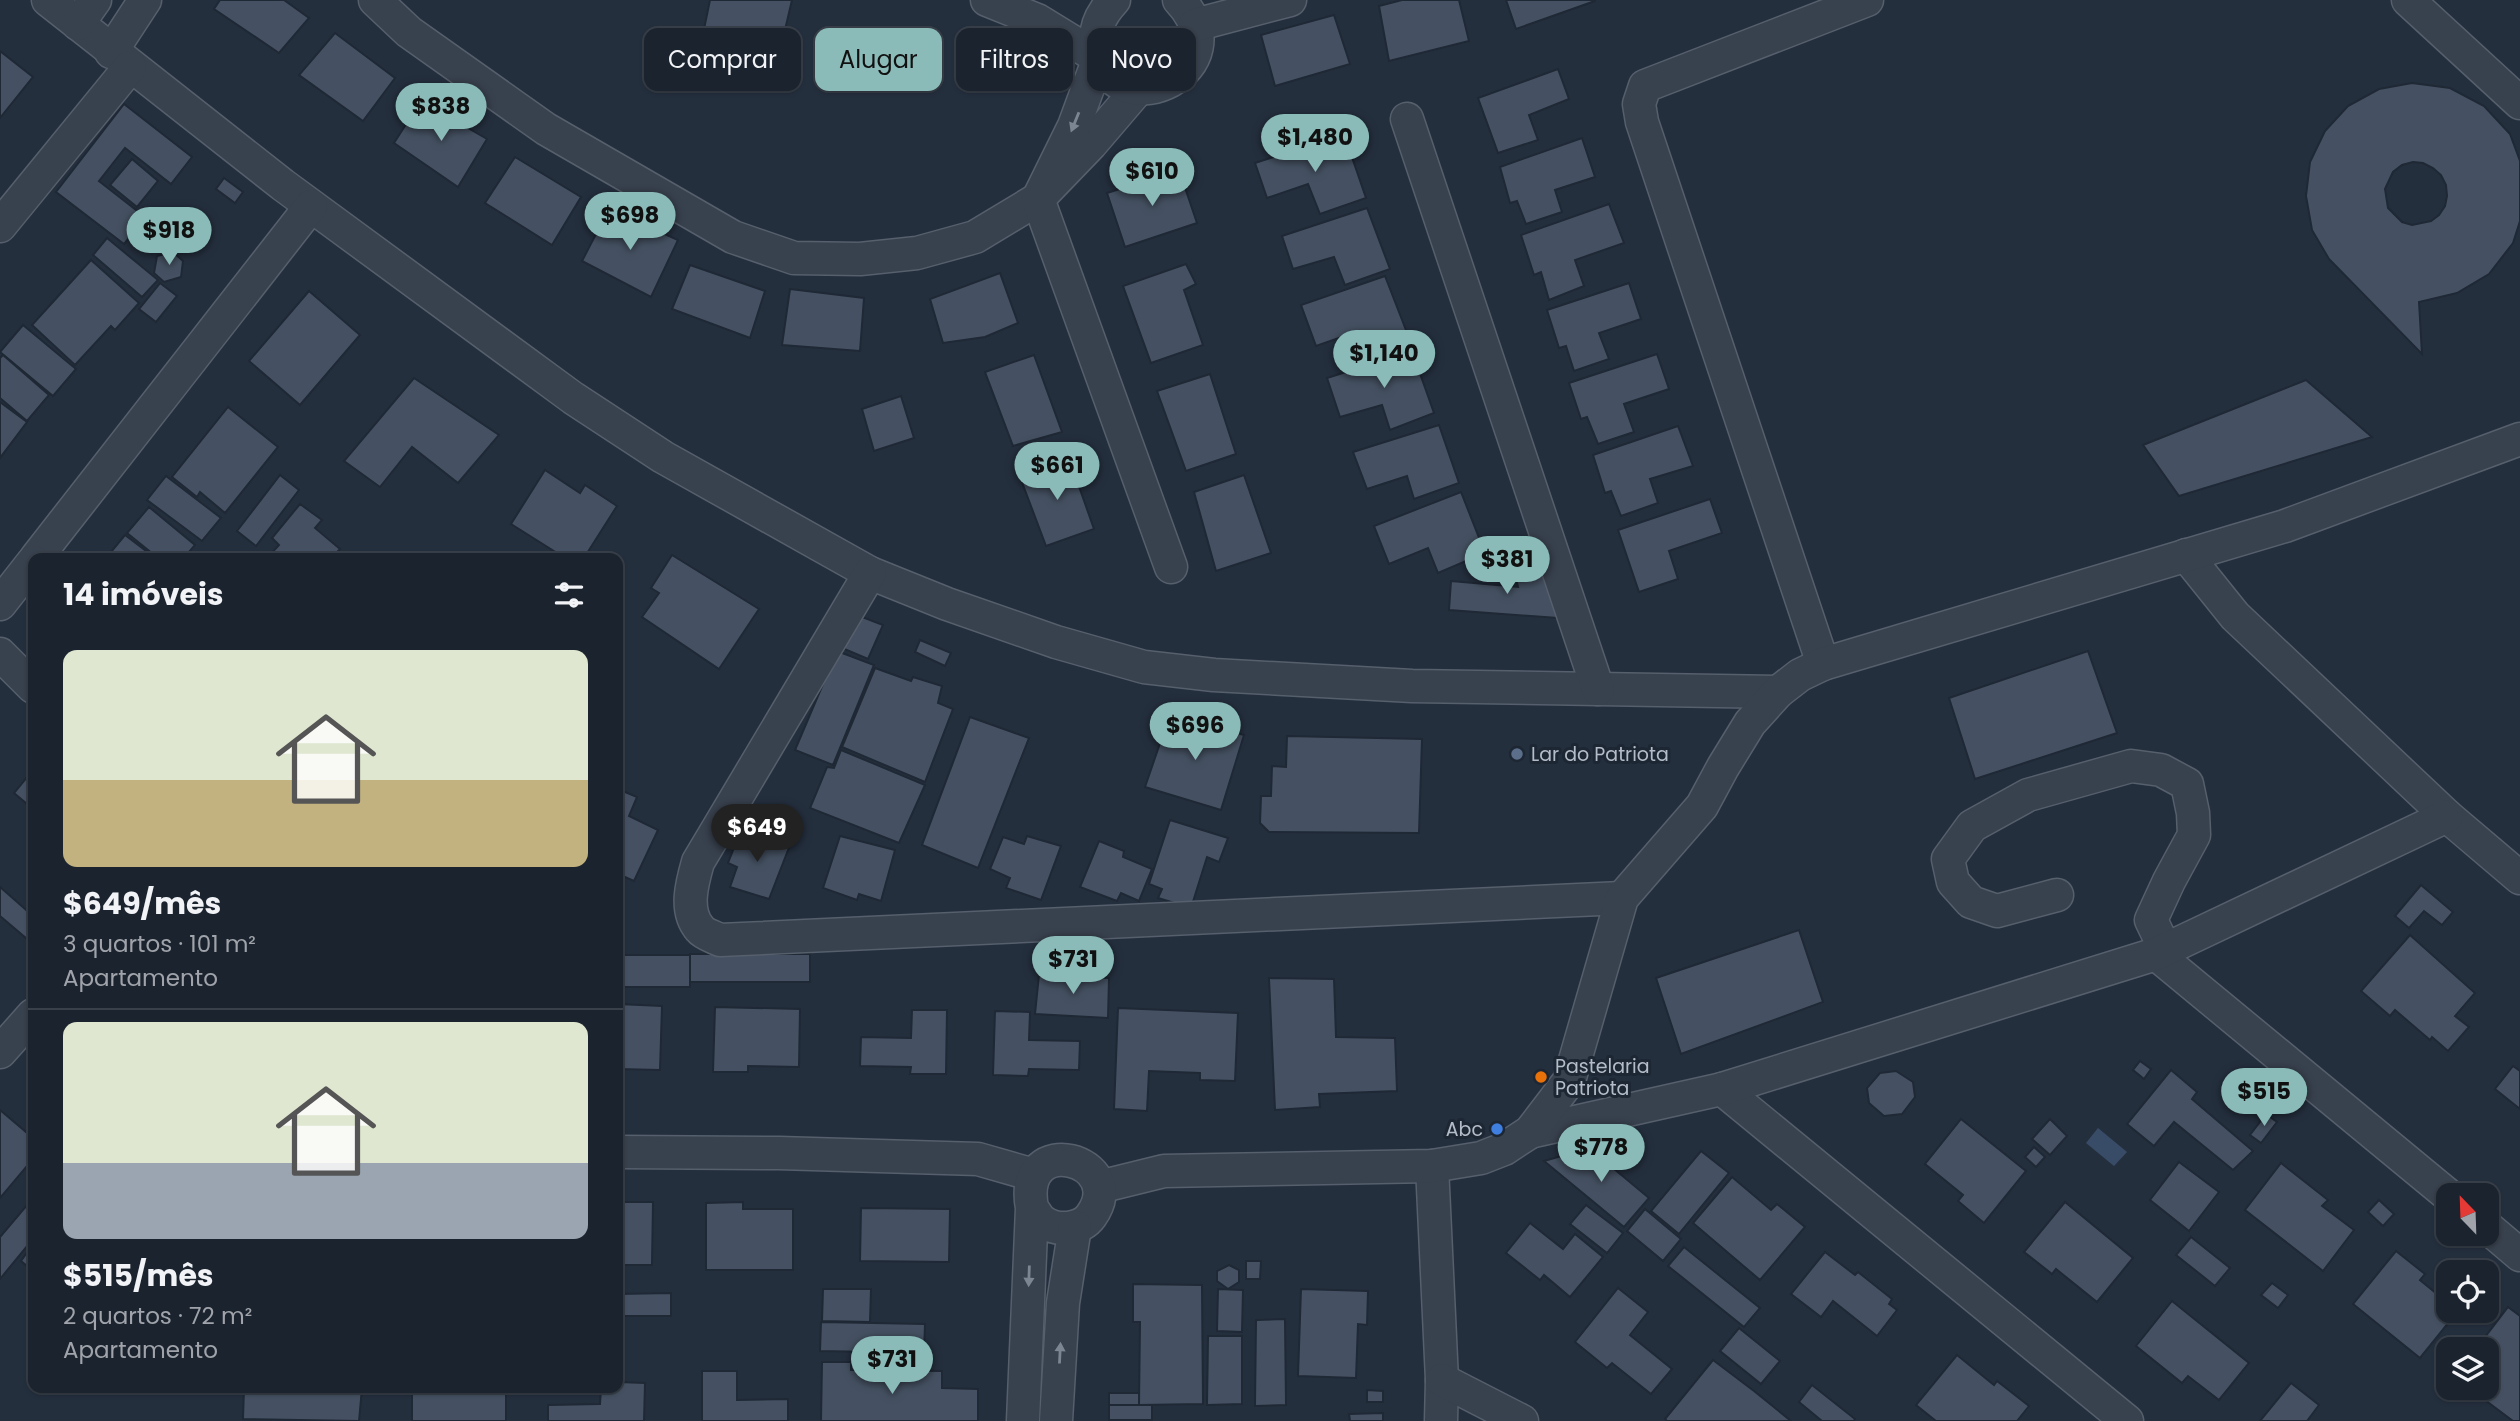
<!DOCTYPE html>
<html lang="pt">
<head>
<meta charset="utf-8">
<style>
  :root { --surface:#1b232e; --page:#242b36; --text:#f1f3f6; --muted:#a0a4aa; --line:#39404a; --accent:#8bbbb9 }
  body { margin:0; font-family:Poppins,sans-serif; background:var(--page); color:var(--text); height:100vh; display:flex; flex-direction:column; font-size:26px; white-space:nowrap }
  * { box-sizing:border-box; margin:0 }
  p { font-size:23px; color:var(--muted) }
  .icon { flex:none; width:38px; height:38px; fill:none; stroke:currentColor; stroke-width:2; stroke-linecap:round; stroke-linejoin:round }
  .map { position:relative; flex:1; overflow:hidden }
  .details { position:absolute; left:28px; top:553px; width:595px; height:840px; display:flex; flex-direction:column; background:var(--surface); border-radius:14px; box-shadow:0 2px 5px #0004,0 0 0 2px var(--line) }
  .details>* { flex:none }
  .banner { position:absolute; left:644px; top:28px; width:665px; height:63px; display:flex; gap:14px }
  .needle { width:46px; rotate:337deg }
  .controls { position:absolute; left:2436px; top:1183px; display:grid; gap:14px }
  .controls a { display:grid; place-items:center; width:63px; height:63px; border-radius:14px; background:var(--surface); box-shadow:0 2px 5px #0004,0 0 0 2px var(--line); font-size:35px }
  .price { position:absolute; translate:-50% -60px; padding:0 16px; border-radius:24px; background:var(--accent); color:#111; font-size:23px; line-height:46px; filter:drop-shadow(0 2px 4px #0008) }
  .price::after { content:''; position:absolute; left:50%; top:42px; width:21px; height:16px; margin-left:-10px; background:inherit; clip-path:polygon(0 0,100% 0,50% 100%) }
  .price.on { background:#222; color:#fff }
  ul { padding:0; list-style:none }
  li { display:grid; align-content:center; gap:14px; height:371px; padding:0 35px }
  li+li { border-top:2px solid var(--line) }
  li span { display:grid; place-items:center; height:217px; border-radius:14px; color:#555 }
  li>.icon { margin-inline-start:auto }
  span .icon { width:126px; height:126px; fill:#fffc; stroke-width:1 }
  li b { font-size:30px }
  h2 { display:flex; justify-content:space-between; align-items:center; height:84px; padding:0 35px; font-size:30px }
  .tag { padding:0 24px; border-radius:14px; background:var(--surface); box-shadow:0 2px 5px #0004,0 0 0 2px var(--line); font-size:24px; line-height:63px }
  .tag.on { background:var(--accent); color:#111 }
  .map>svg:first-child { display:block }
  .water { fill:#394c67 }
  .building { fill:#455162; stroke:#1f2835; stroke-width:2; fill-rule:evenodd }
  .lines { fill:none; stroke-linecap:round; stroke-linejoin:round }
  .minor-casing { stroke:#565f6c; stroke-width:35 }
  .minor { stroke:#38414e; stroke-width:32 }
  .oneway { fill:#7c8592 }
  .service-dot { fill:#5c6f8a; stroke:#1d2633; stroke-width:2.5 }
  .food-dot { fill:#e8710a; stroke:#1d2633; stroke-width:2.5 }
  .shop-dot { fill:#3f7fe0; stroke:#1d2633; stroke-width:2.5 }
  .labels { text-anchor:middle; stroke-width:6; stroke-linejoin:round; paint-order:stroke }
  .poi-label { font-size:19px; fill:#b4bcc9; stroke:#1d2633; text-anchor:start }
</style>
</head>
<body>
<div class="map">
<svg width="2520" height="1421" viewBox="0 0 2520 1421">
  <rect width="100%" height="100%" fill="#242f3e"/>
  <!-- water -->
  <path class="water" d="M2098 1128 2127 1152 2114 1166 2086 1143Z"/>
  <!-- building -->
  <g class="building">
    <path d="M220 0H284L309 18 279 53 214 9Z"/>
    <path d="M710 0H792L781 47 704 29Z"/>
    <path d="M1402 0H1459L1469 41 1389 61 1379 6Z"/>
    <path d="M1506 0H1595V1L1516 29Z"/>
    <path d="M1334 15 1350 64 1275 86 1261 35Z"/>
    <path d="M335 33 395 78 363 121 299 75Z"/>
    <path d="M0 51 33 77 0 118Z"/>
    <path d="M1558 69 1569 99 1529 115 1538 140 1498 153 1478 98Z"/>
    <path d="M2412 83 2450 88 2484 106 2510 134 2520 161V221L2513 243 2489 274 2457 293 2419 302 2422 354 2329 259 2312 230 2306 196 2310 162 2325 131 2348 106 2379 89ZM2413 162 2423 163 2433 168 2441 175 2446 185 2447 196 2445 206 2439 215 2431 221 2412 225 2402 222 2388 208 2385 189 2393 172 2402 165Z"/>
    <path d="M421 101 487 139 458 187 394 143Z"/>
    <path d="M124 104 192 157 171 184 125 148 99 181 145 217 124 244 56 192Z"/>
    <path d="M1344 134 1366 198 1320 214 1308 184 1267 198 1255 163Z"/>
    <path d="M1582 138 1595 177 1555 190 1562 212 1526 224 1517 201 1510 203 1500 167Z"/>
    <path d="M515 157 581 197 552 245 485 203Z"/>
    <path d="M132 159 158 181 137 207 110 185Z"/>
    <path d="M1179 170 1197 223 1125 247 1107 193Z"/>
    <path d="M224 178 243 192 235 203 216 189Z"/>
    <path d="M1609 204 1624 243 1575 260 1584 286 1549 300 1541 272 1534 275 1521 235Z"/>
    <path d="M1367 208 1390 269 1345 285 1334 257 1293 269 1282 236Z"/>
    <path d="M609 209 678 240 651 297 582 261Z"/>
    <path d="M107 238 158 280 142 297 93 255Z"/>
    <path d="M173 252 183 261 181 277 164 282 154 273 157 256Z"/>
    <path d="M91 260 139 303 115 330 111 326 75 365 32 325Z"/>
    <path d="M1186 264 1196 284 1184 290 1203 345 1151 363 1123 286Z"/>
    <path d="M690 265 765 291 750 338 672 309Z"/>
    <path d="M1000 273 1018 323 985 337 943 343 930 299Z"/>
    <path d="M1385 276 1411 343 1369 356 1359 331 1316 346 1301 305Z"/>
    <path d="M160 283 177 296 156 322 139 309Z"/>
    <path d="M1629 283 1641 319 1599 333 1609 359 1574 371 1566 346 1559 348 1547 310Z"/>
    <path d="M790 289 864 298 860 351 782 345Z"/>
    <path d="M309 291 360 335 300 405 249 361Z"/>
    <path d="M23 325 76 369 53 396 0 352Z"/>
    <path d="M1412 351 1434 413 1390 430 1382 405 1340 417 1327 378Z"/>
    <path d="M1657 354 1669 389 1624 404 1634 432 1598 444 1587 417 1581 419 1569 383Z"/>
    <path d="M3 355 49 395 27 421 0 398V358Z"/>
    <path d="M1034 355 1062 432 1013 446 985 372Z"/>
    <path d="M1210 374 1236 454 1186 471 1157 391Z"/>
    <path d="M414 378 499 435 458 483 412 447 380 487 344 461Z"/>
    <path d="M2306 380 2372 437 2179 496 2143 445Z"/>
    <path d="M901 396 914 438 874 451 862 409Z"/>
    <path d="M0 402 27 422 0 458Z"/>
    <path d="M228 407 278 447 225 513 200 492 197 497 172 477Z"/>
    <path d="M1439 425 1459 483 1414 499 1407 476 1367 489 1353 452Z"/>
    <path d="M1678 426 1693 466 1650 479 1658 503 1621 516 1611 491 1605 493 1593 455Z"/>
    <path d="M1069 458 1094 529 1046 546 1020 477Z"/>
    <path d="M545 470 580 493 585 485 617 506 584 558H565L511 524Z"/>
    <path d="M280 475 299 490 256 546 237 531Z"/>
    <path d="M1244 475 1271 553 1216 571 1194 492Z"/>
    <path d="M166 476 221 518 202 541 147 500Z"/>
    <path d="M1461 492 1485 553 1438 573 1428 548 1389 564 1374 526Z"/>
    <path d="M1710 499 1722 533 1669 551 1678 579 1639 592 1618 530Z"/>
    <path d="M300 504 322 520 315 528 340 549 332 558H267L279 545 272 538Z"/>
    <path d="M149 507 195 545 184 558H158L127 533Z"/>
    <path d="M125 535 150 554 148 558H106Z"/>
    <path d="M672 555 759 609 719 669 642 617 659 593 651 588Z"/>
    <path d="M1542 563 1558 618 1449 610 1451 581 1518 587 1514 572Z"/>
    <path d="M857 615 883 625 868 659 842 648Z"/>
    <path d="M920 640 951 653 945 666 915 652Z"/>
    <path d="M837 651 874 665 833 765 795 750Z"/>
    <path d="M2088 651 2117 733 1975 779 1949 698Z"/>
    <path d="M875 668 911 681 913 677 942 686 938 703 953 709 925 782 842 747Z"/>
    <path d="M1170 714 1244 735 1221 810 1145 787Z"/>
    <path d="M970 717 1029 738 978 868 922 845Z"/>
    <path d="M1287 736 1422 739 1419 833 1269 832 1260 823 1261 796H1271L1272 766 1286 767Z"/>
    <path d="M841 750 925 785 899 843 810 808 827 767 834 768Z"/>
    <path d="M32 771H33V809L14 793Z"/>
    <path d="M618 789 637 797 629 816 658 830 634 881 618 874Z"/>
    <path d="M1170 820 1228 838 1219 862 1207 857 1191 908 1158 898 1162 889 1149 884Z"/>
    <path d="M741 830 790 845 769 899 730 887 737 867 728 863Z"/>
    <path d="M840 836 895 850 881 901 859 894 857 900 823 888Z"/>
    <path d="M1027 836 1061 846 1041 900 1006 888 1010 878 990 869 1003 837 1024 844Z"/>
    <path d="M1099 841 1124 851 1123 857 1152 869 1139 901 1121 893 1117 901 1080 887Z"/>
    <path d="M2421 885 2453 912 2442 925 2424 911 2409 928 2395 916Z"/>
    <path d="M0 887 33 916V944L0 916Z"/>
    <path d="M1799 930 1823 1002 1681 1054 1656 978Z"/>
    <path d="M2410 935 2475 993 2455 1016 2469 1027 2448 1051 2432 1037 2430 1040 2395 1010 2390 1016 2361 991Z"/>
    <rect x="690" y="954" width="120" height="28"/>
    <rect x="618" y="955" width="72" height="32"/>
    <path d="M1039 975 1109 978 1108 1018 1035 1014Z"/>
    <path d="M1269 978 1334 979 1336 1037 1395 1038 1397 1091 1319 1094 1320 1107 1275 1110Z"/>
    <path d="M618 1004 662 1006 660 1070 618 1069Z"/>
    <path d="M715 1007 800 1009 799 1067 748 1066V1072H713Z"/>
    <path d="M1118 1008 1238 1013 1235 1081 1200 1080V1073L1149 1071 1147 1111 1114 1109Z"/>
    <path d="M912 1010H947L946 1074H910L911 1067 860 1066 861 1037 911 1038Z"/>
    <path d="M995 1011 1030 1012 1029 1040 1080 1041 1079 1070 1029 1069 1028 1076 993 1075Z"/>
    <path d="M2140 1061 2151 1069 2144 1079 2133 1070Z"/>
    <path d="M2513 1066 2520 1071V1109L2495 1089Z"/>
    <path d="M2171 1070 2197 1092 2192 1099 2253 1151 2233 1170 2174 1122 2154 1146 2127 1124Z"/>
    <path d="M1896 1071 1913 1082 1915 1097 1902 1114 1884 1116 1869 1103 1867 1088 1880 1073Z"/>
    <path d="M0 1110 33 1138V1159L0 1198Z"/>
    <path d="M2266 1114 2277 1122 2261 1143 2250 1135Z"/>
    <path d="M1961 1119 2026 1171 1984 1223 1958 1201 1963 1195 1925 1164Z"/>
    <path d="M2050 1119 2067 1136 2050 1155 2032 1139Z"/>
    <path d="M2034 1147 2045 1157 2036 1167 2025 1157Z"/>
    <path d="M1589 1148 1649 1198 1624 1227 1544 1161Z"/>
    <path d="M1701 1151 1729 1173 1679 1234 1651 1211Z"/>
    <path d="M2179 1162 2219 1192 2189 1231 2150 1200Z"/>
    <path d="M2281 1163 2328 1200 2322 1206 2354 1230 2323 1271 2245 1210Z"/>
    <path d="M1732 1177 1771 1210 1777 1204 1805 1227 1760 1280 1693 1223Z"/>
    <path d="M33 1198V1239L0 1279V1237Z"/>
    <path d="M2379 1200 2394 1214 2383 1226 2368 1212Z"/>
    <path d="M618 1202H653L652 1265H618Z"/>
    <path d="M743 1202V1209H793V1270H706V1203Z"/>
    <path d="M2065 1202 2133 1258 2097 1302 2056 1269 2052 1274 2024 1252Z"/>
    <path d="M1586 1205 1623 1233 1607 1253 1570 1224Z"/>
    <path d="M861 1208 950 1209 949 1262 860 1261Z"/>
    <path d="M1645 1209 1681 1239 1663 1261 1627 1231Z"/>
    <path d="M1530 1223 1563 1249 1575 1234 1603 1257 1570 1297 1544 1275 1540 1280 1506 1253Z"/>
    <path d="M2191 1237 2230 1268 2215 1286 2176 1255Z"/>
    <path d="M33 1244V1271L21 1261Z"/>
    <path d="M1684 1247 1760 1308 1744 1327 1668 1266Z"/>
    <path d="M2396 1251 2425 1274 2420 1280 2448 1303V1311H2458L2420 1358 2353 1304Z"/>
    <path d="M1825 1252 1855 1275 1858 1272 1892 1299 1889 1304 1897 1310 1877 1336 1833 1301 1821 1317 1791 1294Z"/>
    <path d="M1246 1261H1261L1260 1279H1246Z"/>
    <path d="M1229 1265 1239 1270V1282L1228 1289 1217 1281V1271Z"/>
    <path d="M2272 1283 2288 1295 2278 1308 2261 1295Z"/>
    <path d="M1133 1284 1202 1285 1203 1404 1139 1405 1140 1322H1133Z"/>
    <path d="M1618 1288 1648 1312 1630 1335 1672 1369 1651 1394 1612 1363 1607 1368 1575 1342Z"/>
    <path d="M823 1289H871L870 1322 822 1321Z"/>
    <path d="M1218 1289 1243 1290 1242 1332 1217 1331Z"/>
    <path d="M1301 1289 1368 1291 1367 1325 1358 1324 1356 1378 1298 1376Z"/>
    <path d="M671 1293V1316H618V1294Z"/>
    <path d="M2172 1301 2249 1363 2219 1400 2188 1376 2182 1383 2136 1346Z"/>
    <path d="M2508 1307 2520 1316V1421H2513L2469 1388H2487V1349H2476Z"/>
    <path d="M1285 1319 1286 1405 1255 1406 1256 1320Z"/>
    <path d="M821 1322 925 1324 924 1353 820 1351Z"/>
    <path d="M1739 1328 1780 1361 1761 1384 1720 1351Z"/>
    <path d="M1208 1336H1242V1404L1207 1405Z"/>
    <path d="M1957 1355 1994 1385 1997 1381 2029 1406 2017 1421H1936L1916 1405Z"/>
    <path d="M1713 1360 1754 1391 1791 1421H1667L1665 1419Z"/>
    <path d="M822 1362H851V1370L942 1371V1388L978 1389V1421H821Z"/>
    <path d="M702 1371H737V1400L788 1399V1421H702Z"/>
    <path d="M618 1382 645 1383 644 1421H548V1405L600 1404 601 1388H618Z"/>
    <path d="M2291 1383 2319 1405 2307 1421H2260Z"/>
    <path d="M1812 1385 1855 1419 1854 1421H1822L1799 1402Z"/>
    <path d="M244 1388H362L359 1421 243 1419Z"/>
    <path d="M412 1388H489V1390H506V1421H412Z"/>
    <path d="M1367 1390 1383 1391V1402H1367Z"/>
    <rect x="1109" y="1393" width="30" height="12"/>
    <rect x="1109" y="1405" width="43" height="15"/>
    <path d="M1383 1413V1421H1350L1349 1414Z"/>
  </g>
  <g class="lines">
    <!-- minor casing -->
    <g class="minor-casing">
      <g id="minor">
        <path d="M48 0 283 185 573 398 663 457 820 545 870 573 947 604 1056 642 1144 667 1214 675 1412 686 1778 692"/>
        <path d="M375 0 409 32 546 129 733 237 794 258 860 259 917 253 975 237 1038 199 1091 144 1138 89"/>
        <path d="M987 0 1037 20 1099 58"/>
        <path d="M1114 0C1099 16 1092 32 1098 53 1118 130 1244 68 1179 0"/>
        <path d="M2408 0 2520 103"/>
        <path d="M78 24 95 0"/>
        <path d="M1195 25 1290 0"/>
        <path d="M111 52 145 0"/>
        <path d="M1099 58 1074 126 1038 199 1171 567"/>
        <path d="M1407 119 1598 689"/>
        <path d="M0 226 130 67"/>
        <path d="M2186 555 2235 616 2447 816 2520 878"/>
        <path d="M36 558 311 206"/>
        <path d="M870 573 698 862C692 883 684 911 700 929 704 934 714 937 720 940L1622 898"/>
        <path d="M0 604 33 562"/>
        <path d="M0 654 33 687"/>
        <path d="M1823 664 1642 122 1639 104 1645 86 1867 0"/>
        <path d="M2057 895 1997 911 1971 902 1953 882 1948 859 1972 826 2028 795 2131 766 2161 770 2187 784 2193 813 2194 835 2169 881 2151 920 2165 949"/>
        <path d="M2156 954 2448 1195"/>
        <path d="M0 1052 33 1015"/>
        <path d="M1722 1089 2127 1421"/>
        <path d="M1530 1132 1722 1089 2156 954 2447 816"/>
        <path d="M618 1152 779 1153 978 1159 1034 1175"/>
        <path d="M1432 1166 1442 1380 1441 1421"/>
        <path d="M1099 1187 1164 1171 1432 1166 1481 1158 1504 1149 1530 1132 1569 1081 1622 898 1702 806 1723 767 1750 723 1778 692 1800 675 1823 664 2285 526 2520 439"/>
        <path d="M2487 1227 2520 1255"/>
        <path d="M1442 1380 1522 1421"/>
        <path d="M1023 1421 1032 1208C1017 1128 1131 1160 1091 1216 1081 1230 1056 1232 1042 1221 1038 1218 1035 1212 1032 1208"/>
        <path d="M1056 1421 1063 1303 1075 1227"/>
      </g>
    </g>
    <!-- minor -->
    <use href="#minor" class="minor"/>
  </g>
  <!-- one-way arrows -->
  <defs><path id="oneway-solid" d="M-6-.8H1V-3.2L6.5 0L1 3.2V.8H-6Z" transform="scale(1.75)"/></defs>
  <g class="oneway">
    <use href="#oneway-solid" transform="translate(1075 122) rotate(112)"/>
    <use href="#oneway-solid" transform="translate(1029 1276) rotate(92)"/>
    <use href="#oneway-solid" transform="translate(1060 1353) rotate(-87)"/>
  </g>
  <!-- markers -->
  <circle class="service-dot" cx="1517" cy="754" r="7"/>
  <circle class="food-dot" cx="1541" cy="1077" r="7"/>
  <circle class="shop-dot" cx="1497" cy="1129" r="7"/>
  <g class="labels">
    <!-- poi labels -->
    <g class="poi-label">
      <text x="1531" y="761">Lar do Patriota</text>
      <text x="1555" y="1073">Pastelaria<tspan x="1555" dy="22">Patriota</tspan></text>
      <text x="1483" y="1136" text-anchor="end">Abc</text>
    </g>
  </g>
</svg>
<div class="controls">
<a><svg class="needle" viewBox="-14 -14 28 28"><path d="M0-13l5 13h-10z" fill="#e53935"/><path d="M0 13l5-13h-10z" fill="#a0a4aa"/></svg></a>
<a><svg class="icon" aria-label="locate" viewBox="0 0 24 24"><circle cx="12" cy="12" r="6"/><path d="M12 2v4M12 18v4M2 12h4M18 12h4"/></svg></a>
<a><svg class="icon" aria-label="layers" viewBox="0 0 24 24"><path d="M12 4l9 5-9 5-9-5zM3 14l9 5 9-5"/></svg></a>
</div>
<b class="price" style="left:441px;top:143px">$838</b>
<b class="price" style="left:1315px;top:174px">$1,480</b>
<b class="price" style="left:1152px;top:208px">$610</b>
<b class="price" style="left:630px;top:252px">$698</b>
<b class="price" style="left:169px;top:267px">$918</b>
<b class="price" style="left:1384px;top:390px">$1,140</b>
<b class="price" style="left:1057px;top:502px">$661</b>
<b class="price" style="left:1507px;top:596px">$381</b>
<b class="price" style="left:1195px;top:762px">$696</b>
<b class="price on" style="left:757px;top:864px">$649</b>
<b class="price" style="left:1073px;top:996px">$731</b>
<b class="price" style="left:2264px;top:1128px">$515</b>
<b class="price" style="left:1601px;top:1184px">$778</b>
<b class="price" style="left:892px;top:1396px">$731</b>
<div class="banner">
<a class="tag">Comprar</a>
<a class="tag on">Alugar</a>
<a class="tag">Filtros</a>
<a class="tag">Novo</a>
</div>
<section class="details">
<h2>14 imóveis<svg class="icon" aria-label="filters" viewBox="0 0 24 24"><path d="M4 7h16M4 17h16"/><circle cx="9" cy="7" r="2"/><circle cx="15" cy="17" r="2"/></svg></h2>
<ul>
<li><span style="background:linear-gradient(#dfe7d0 60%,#c2b280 0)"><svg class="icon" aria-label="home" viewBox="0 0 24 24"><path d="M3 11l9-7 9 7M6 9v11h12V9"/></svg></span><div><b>$649/mês</b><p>3 quartos · 101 m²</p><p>Apartamento</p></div></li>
<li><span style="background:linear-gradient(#dfe7d0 65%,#9aa5b1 0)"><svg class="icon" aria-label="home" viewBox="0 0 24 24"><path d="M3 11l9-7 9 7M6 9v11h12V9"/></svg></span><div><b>$515/mês</b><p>2 quartos · 72 m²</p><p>Apartamento</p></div></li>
</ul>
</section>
</div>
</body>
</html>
